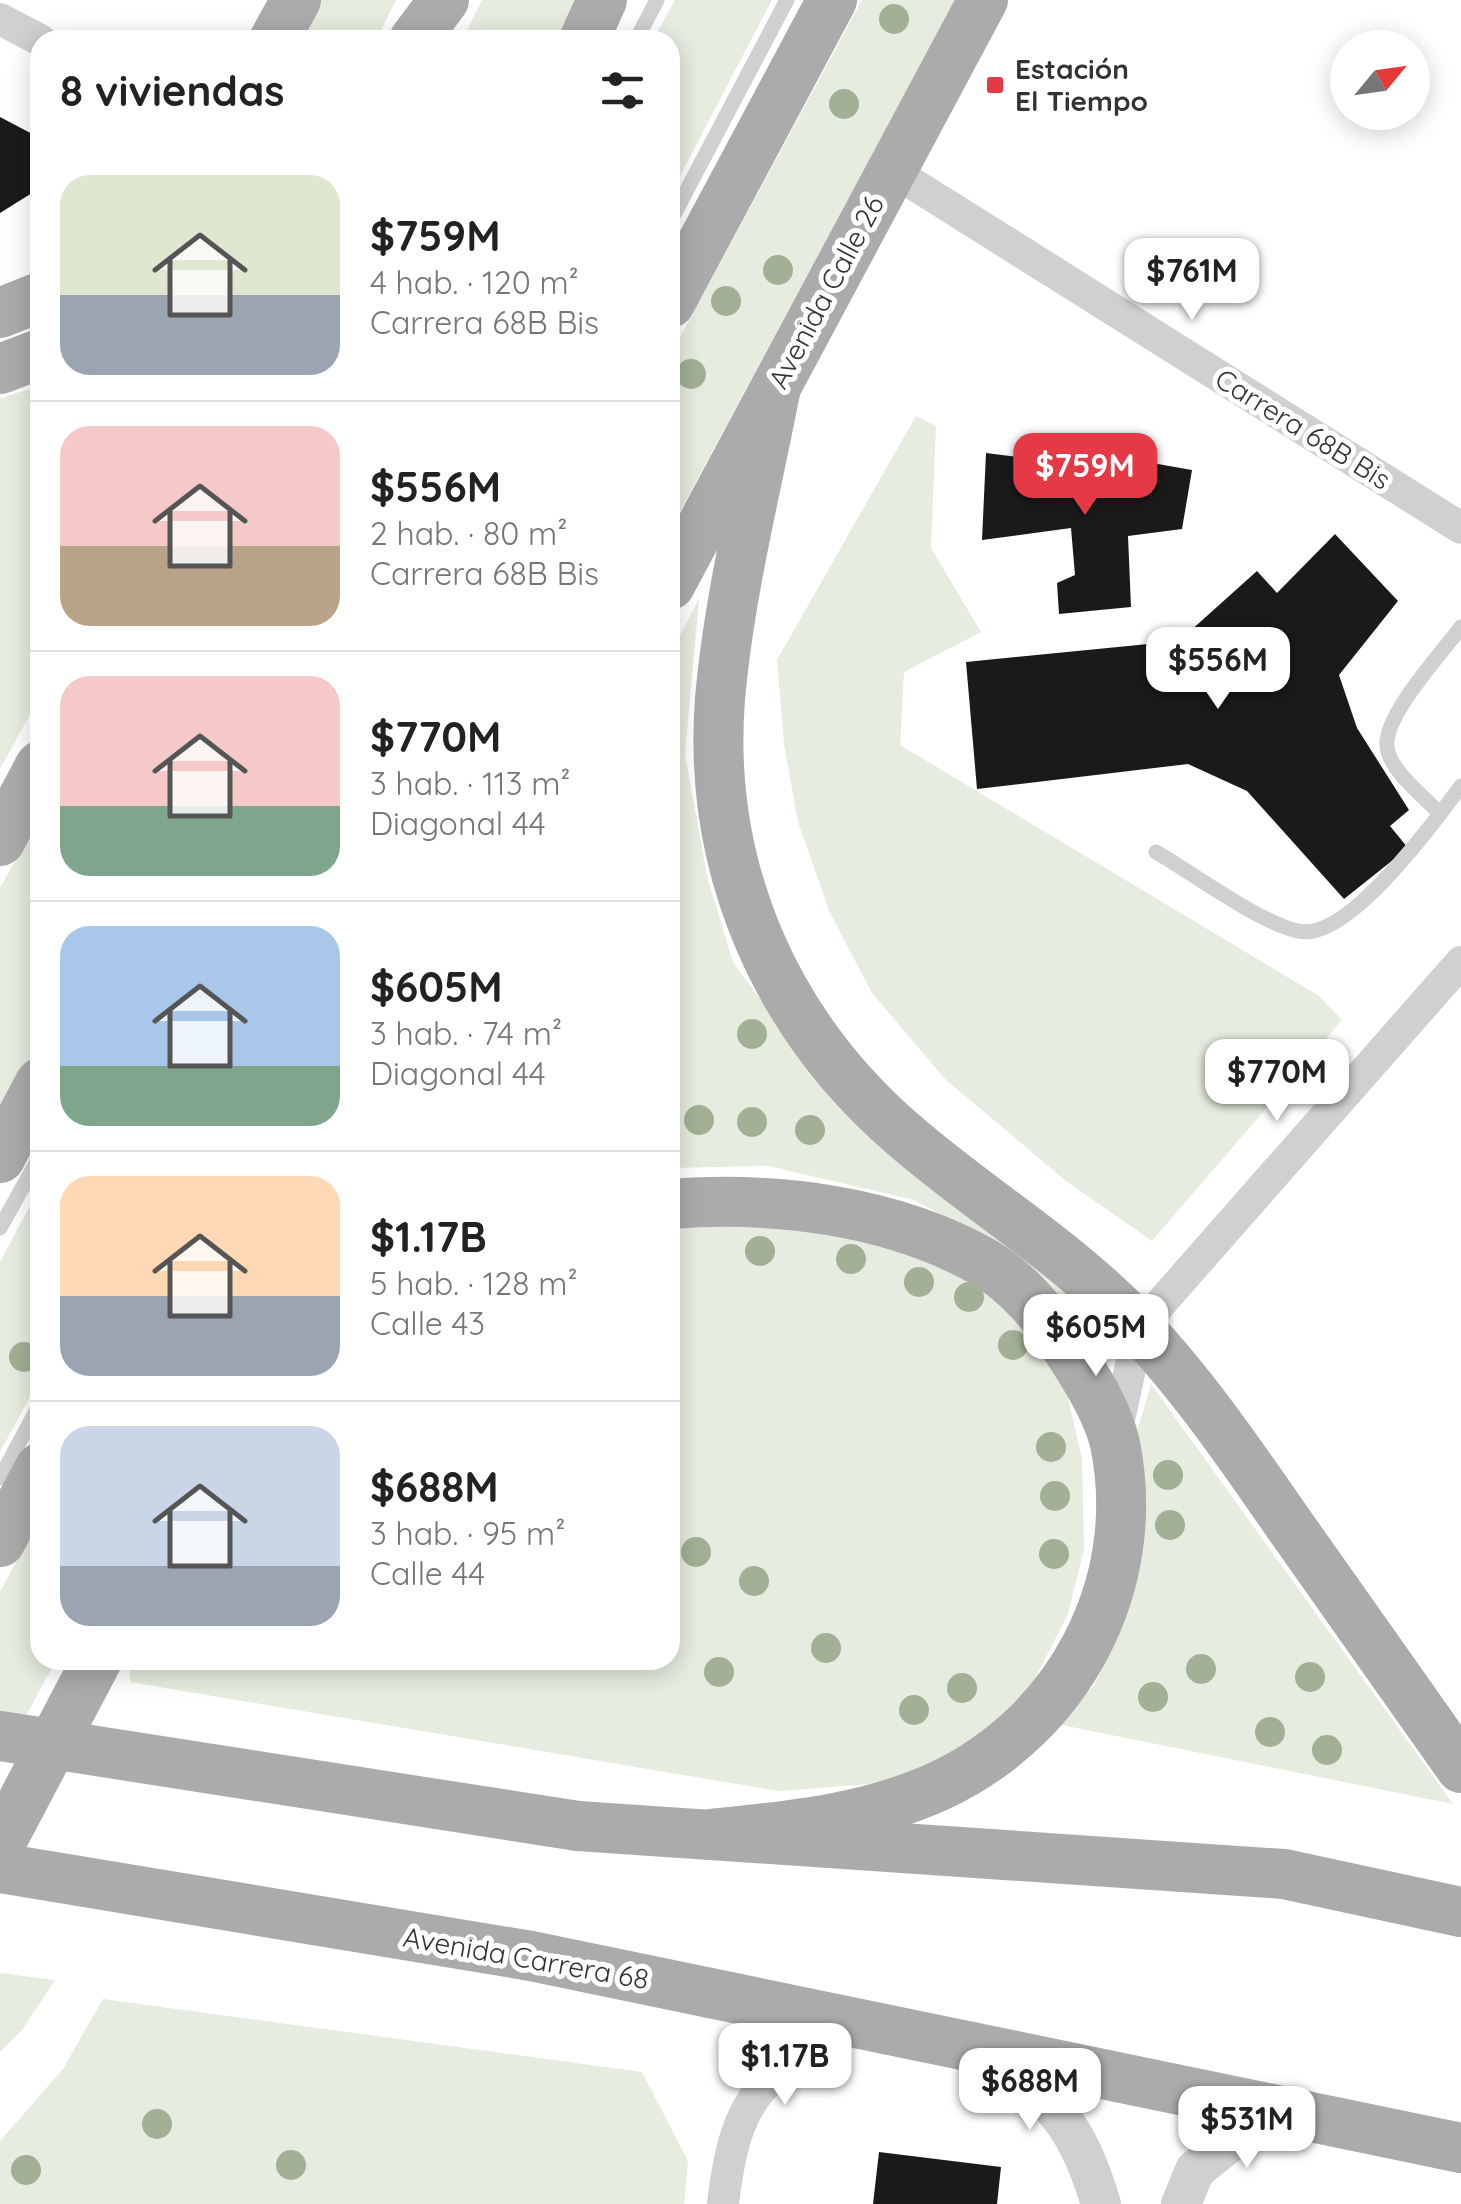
<!DOCTYPE html>
<html lang="es">
<head>
<meta charset="utf-8">
<style>
  :root { --surface:#fff; --page:#f6f6f6; --text:#222; --muted:#767676; --line:#e0e0e0; --accent:#e63946 }
  body { margin:0; font-family:Quicksand,sans-serif; background:var(--page); color:var(--text); height:100vh; display:flex; flex-direction:column; font-size:38px; white-space:nowrap }
  * { box-sizing:border-box; margin:0 }
  p { font-size:32px; color:var(--muted) }
  .icon { flex:none; width:55px; height:55px; fill:none; stroke:currentColor; stroke-width:2; stroke-linecap:round; stroke-linejoin:round }
  .map { position:relative; flex:1; overflow:hidden }
  .panel { position:absolute; left:30px; top:30px; width:650px; height:1640px; display:flex; flex-direction:column; background:var(--surface); border-radius:30px; box-shadow:0 5px 25px #0003 }
  .panel>* { flex:none }
  .needle { width:65px; rotate:61deg }
  .fabs { position:absolute; left:1330px; top:30px; display:grid; gap:20px }
  .fabs a { display:grid; place-items:center; width:100px; height:100px; border-radius:50%; background:var(--surface); box-shadow:0 5px 25px #0003; font-size:50px }
  .price { position:absolute; translate:-50% -85px; padding:0 22px; border-radius:20px; background:#fff; color:#222; font-size:32px; line-height:65px; filter:drop-shadow(0 2px 5px #0008) }
  .price::after { content:''; position:absolute; left:50%; top:60px; width:30px; height:22px; margin-left:-15px; background:inherit; clip-path:polygon(0 0,100% 0,50% 100%) }
  .price.active { background:var(--accent); color:#fff }
  ul { padding:0; list-style:none }
  li { display:flex; align-items:center; gap:30px; height:250px; padding:0 30px }
  li+li { border-top:2px solid var(--line) }
  li span { display:grid; place-items:center; flex:none; width:280px; height:200px; border-radius:30px; color:#555 }
  li>.icon { margin-inline-start:auto }
  span .icon { width:120px; height:120px; fill:#fffc; stroke-width:1 }
  li b { font-size:42px }
  h2 { display:flex; justify-content:space-between; align-items:center; height:120px; padding:0 30px; font-size:42px }
  .map>svg:first-child { display:block }
  .green { fill:#e6ecdf }
  .building { fill:#1a1a1a }
  .lines { fill:none; stroke-linecap:round; stroke-linejoin:round }
  .service { stroke:#d0d0d0; stroke-width:15 }
  .minor { stroke:#d0d0d0; stroke-width:32 }
  .tertiary { stroke:#d0d0d0; stroke-width:40 }
  .primary { stroke:#ababab; stroke-width:50 }
  .primary-bridge { stroke:#ababab; stroke-width:50 }
  .tree { fill:#a2b095 }
  .poi-dot { fill:#e63946; stroke:#fff; stroke-width:4 }
  .labels { text-anchor:middle; stroke-width:10; stroke-linejoin:round; paint-order:stroke }
  .poi-label { font-size:28px; font-weight:bold; fill:#333; stroke:#fff; text-anchor:start }
  .street-label { font-size:28px; fill:#333; stroke:#fff }
</style>
</head>
<body>
<div class="map">
<svg width="1461" height="2204" viewBox="0 0 1461 2204">
  <rect width="100%" height="100%" fill="#fff"/>
  <!-- green -->
  <g class="green">
    <path d="M314 0H396L376 40H293Z"/>
    <path d="M482 0H583L564 40H462Z"/>
    <path d="M675 0H772L670 195V40H653Z"/>
    <path d="M862 0H955L670 530V356Z"/>
    <path d="M40 386V696L0 769V398Z"/>
    <path d="M916 416 936 426 931 548 981 632 904 672 900 745 1319 996 1342 1020 1152 1241 1066 1181 945 1079 872 993 830 913 798 822 784 744 777 660Z"/>
    <path d="M699 599 685 754 708 880 733 962 840 1109 1112 1329 1107 1360 1012 1253 914 1200 769 1166 670 1168V654Z"/>
    <path d="M40 816V1050L0 1124V888Z"/>
    <path d="M40 1187V1378L0 1452V1262Z"/>
    <path d="M771 1221 878 1236 960 1270 1014 1307 1065 1385 1082 1458 1084 1549 1068 1614 1024 1700 977 1744 910 1781 779 1791 130 1682 131 1660H670V1224Z"/>
    <path d="M1151 1384 1453 1804 1057 1724 1094 1685 1118 1636 1136 1544 1133 1446Z"/>
    <path d="M40 1517V1660H56L0 1764V1592Z"/>
    <path d="M0 1973 55 1980 22 2030 0 2052Z"/>
    <path d="M103 1999 642 2072 688 2161 684 2204H0V2141L63 2069Z"/>
  </g>
  <!-- building -->
  <g class="building">
    <path d="M0 117 40 138V188L0 213Z"/>
    <path d="M986 453 1150 474 1152 463 1192 470 1182 529 1128 536 1131 607 1059 614 1057 583 1075 575 1071 528 982 540Z"/>
    <path d="M1335 534 1398 601 1339 675 1357 728 1409 810 1390 826 1408 848 1344 899 1247 791 1188 764 977 789 966 662 1179 641 1257 571 1277 593Z"/>
    <path d="M879 2152 1001 2167 997 2204H873Z"/>
  </g>
  <g class="lines">
    <!-- service -->
    <g class="service">
      <path d="M636 40 657 0"/>
      <path d="M670 222 787 0"/>
      <path d="M1440 814C1424 796 1389 771 1387 746 1384 715 1442 653 1461 627"/>
      <path d="M1156 852C1194 874 1258 922 1298 931 1347 943 1435 821 1461 786"/>
      <path d="M0 1228 40 1156"/>
      <path d="M0 1478 40 1404"/>
    </g>
    <!-- minor -->
    <g class="minor">
      <path d="M0 19 40 40"/>
      <path d="M891 170 1461 528"/>
      <path d="M1115 1438 1139 1328 1461 962"/>
      <path d="M723 2204C736 2091 763 2075 859 2022"/>
    </g>
    <!-- tertiary -->
    <g class="tertiary">
      <path d="M988 2052C1054 2100 1077 2125 1101 2204"/>
      <path d="M1181 2204 1195 2170 1269 2111"/>
    </g>
    <!-- primary -->
    <g class="primary">
      <path d="M274 40 296 0"/>
      <path d="M414 40 444 0"/>
      <path d="M584 40 602 0"/>
      <path d="M670 303 832 0"/>
      <path d="M0 313 40 297"/>
      <path d="M0 369 40 354"/>
      <path d="M776 387C756 490 729 595 720 699 707 869 776 1025 904 1135 980 1201 1066 1251 1136 1325 1193 1385 1241 1455 1288 1523 1346 1605 1403 1686 1461 1768"/>
      <path d="M670 585 983 0"/>
      <path d="M0 841 40 766"/>
      <path d="M0 1158 40 1083"/>
      <path d="M670 1204C775 1196 892 1210 985 1263 1017 1282 1048 1318 1068 1350 1086 1377 1108 1412 1115 1444 1144 1585 1068 1726 939 1786 867 1819 788 1826 711 1834"/>
      <path d="M0 1542 40 1468"/>
      <path d="M578 1826 1284 1874 1461 1912"/>
      <path d="M0 1844 97 1660"/>
      <path d="M0 1868 531 1956 1461 2148"/>
    </g>
    <!-- primary-bridge -->
    <path class="primary-bridge" d="M0 1736 578 1826"/>
  </g>
  <!-- trees -->
  <g class="tree">
    <circle cx="894" cy="19" r="15"/>
    <circle cx="844" cy="104" r="15"/>
    <circle cx="778" cy="270" r="15"/>
    <circle cx="726" cy="301" r="15"/>
    <circle cx="691" cy="374" r="15"/>
    <circle cx="752" cy="1034" r="15"/>
    <circle cx="699" cy="1120" r="15"/>
    <circle cx="752" cy="1122" r="15"/>
    <circle cx="810" cy="1130" r="15"/>
    <circle cx="760" cy="1251" r="15"/>
    <circle cx="851" cy="1259" r="15"/>
    <circle cx="919" cy="1282" r="15"/>
    <circle cx="969" cy="1297" r="15"/>
    <circle cx="1013" cy="1345" r="15"/>
    <circle cx="24" cy="1357" r="15"/>
    <circle cx="1051" cy="1447" r="15"/>
    <circle cx="1168" cy="1475" r="15"/>
    <circle cx="1055" cy="1496" r="15"/>
    <circle cx="1170" cy="1525" r="15"/>
    <circle cx="696" cy="1552" r="15"/>
    <circle cx="1054" cy="1554" r="15"/>
    <circle cx="754" cy="1581" r="15"/>
    <circle cx="826" cy="1648" r="15"/>
    <circle cx="1201" cy="1669" r="15"/>
    <circle cx="719" cy="1672" r="15"/>
    <circle cx="1310" cy="1677" r="15"/>
    <circle cx="962" cy="1688" r="15"/>
    <circle cx="1153" cy="1697" r="15"/>
    <circle cx="914" cy="1710" r="15"/>
    <circle cx="1270" cy="1732" r="15"/>
    <circle cx="1327" cy="1750" r="15"/>
    <circle cx="157" cy="2124" r="15"/>
    <circle cx="291" cy="2165" r="15"/>
    <circle cx="26" cy="2170" r="15"/>
  </g>
  <!-- markers -->
  <rect class="poi-dot" x="985" y="75" width="20" height="20" rx="5"/>
  <g class="labels">
    <!-- poi labels -->
    <g class="poi-label">
      <text x="1015" y="79">Estación<tspan x="1015" dy="32">El Tiempo</tspan></text>
    </g>
    <!-- street labels -->
    <g class="street-label">
      <text transform="translate(826 292) rotate(-62)" y="10">Avenida Calle 26</text>
      <text transform="translate(1303 429) rotate(32)" y="10">Carrera 68B Bis</text>
      <text transform="translate(526 1958) rotate(10)" y="10">Avenida Carrera 68</text>
    </g>
  </g>
</svg>
<div class="fabs">
<a><svg class="needle" viewBox="-14 -14 28 28"><path d="M0-13l5 13h-10z" fill="#e53935"/><path d="M0 13l5-13h-10z" fill="#767676"/></svg></a>
</div>
<b class="price" style="left:1192px;top:323px">$761M</b>
<b class="price active" style="left:1085px;top:518px">$759M</b>
<b class="price" style="left:1218px;top:712px">$556M</b>
<b class="price" style="left:1277px;top:1124px">$770M</b>
<b class="price" style="left:1096px;top:1379px">$605M</b>
<b class="price" style="left:785px;top:2108px">$1.17B</b>
<b class="price" style="left:1030px;top:2133px">$688M</b>
<b class="price" style="left:1247px;top:2171px">$531M</b>
<section class="panel">
<h2>8 viviendas<svg class="icon" aria-label="filters" viewBox="0 0 24 24"><path d="M4 7h16M4 17h16"/><circle cx="9" cy="7" r="2"/><circle cx="15" cy="17" r="2"/></svg></h2>
<ul>
<li><span style="background:linear-gradient(#dfe7d0 60%,#9aa5b1 0)"><svg class="icon" aria-label="home" viewBox="0 0 24 24"><path d="M3 11l9-7 9 7M6 9v11h12V9"/></svg></span><div><b>$759M</b><p>4 hab. · 120 m²</p><p>Carrera 68B Bis</p></div></li>
<li><span style="background:linear-gradient(#f6c9c9 60%,#b9a48a 0)"><svg class="icon" aria-label="home" viewBox="0 0 24 24"><path d="M3 11l9-7 9 7M6 9v11h12V9"/></svg></span><div><b>$556M</b><p>2 hab. · 80 m²</p><p>Carrera 68B Bis</p></div></li>
<li><span style="background:linear-gradient(#f6c9c9 65%,#7fa58c 0)"><svg class="icon" aria-label="home" viewBox="0 0 24 24"><path d="M3 11l9-7 9 7M6 9v11h12V9"/></svg></span><div><b>$770M</b><p>3 hab. · 113 m²</p><p>Diagonal 44</p></div></li>
<li><span style="background:linear-gradient(#a9c7e8 70%,#7fa58c 0)"><svg class="icon" aria-label="home" viewBox="0 0 24 24"><path d="M3 11l9-7 9 7M6 9v11h12V9"/></svg></span><div><b>$605M</b><p>3 hab. · 74 m²</p><p>Diagonal 44</p></div></li>
<li><span style="background:linear-gradient(#ffd9b3 60%,#9aa5b1 0)"><svg class="icon" aria-label="home" viewBox="0 0 24 24"><path d="M3 11l9-7 9 7M6 9v11h12V9"/></svg></span><div><b>$1.17B</b><p>5 hab. · 128 m²</p><p>Calle 43</p></div></li>
<li><span style="background:linear-gradient(#c9d6e8 70%,#9aa5b1 0)"><svg class="icon" aria-label="home" viewBox="0 0 24 24"><path d="M3 11l9-7 9 7M6 9v11h12V9"/></svg></span><div><b>$688M</b><p>3 hab. · 95 m²</p><p>Calle 44</p></div></li>
</ul>
</section>
</div>
</body>
</html>
